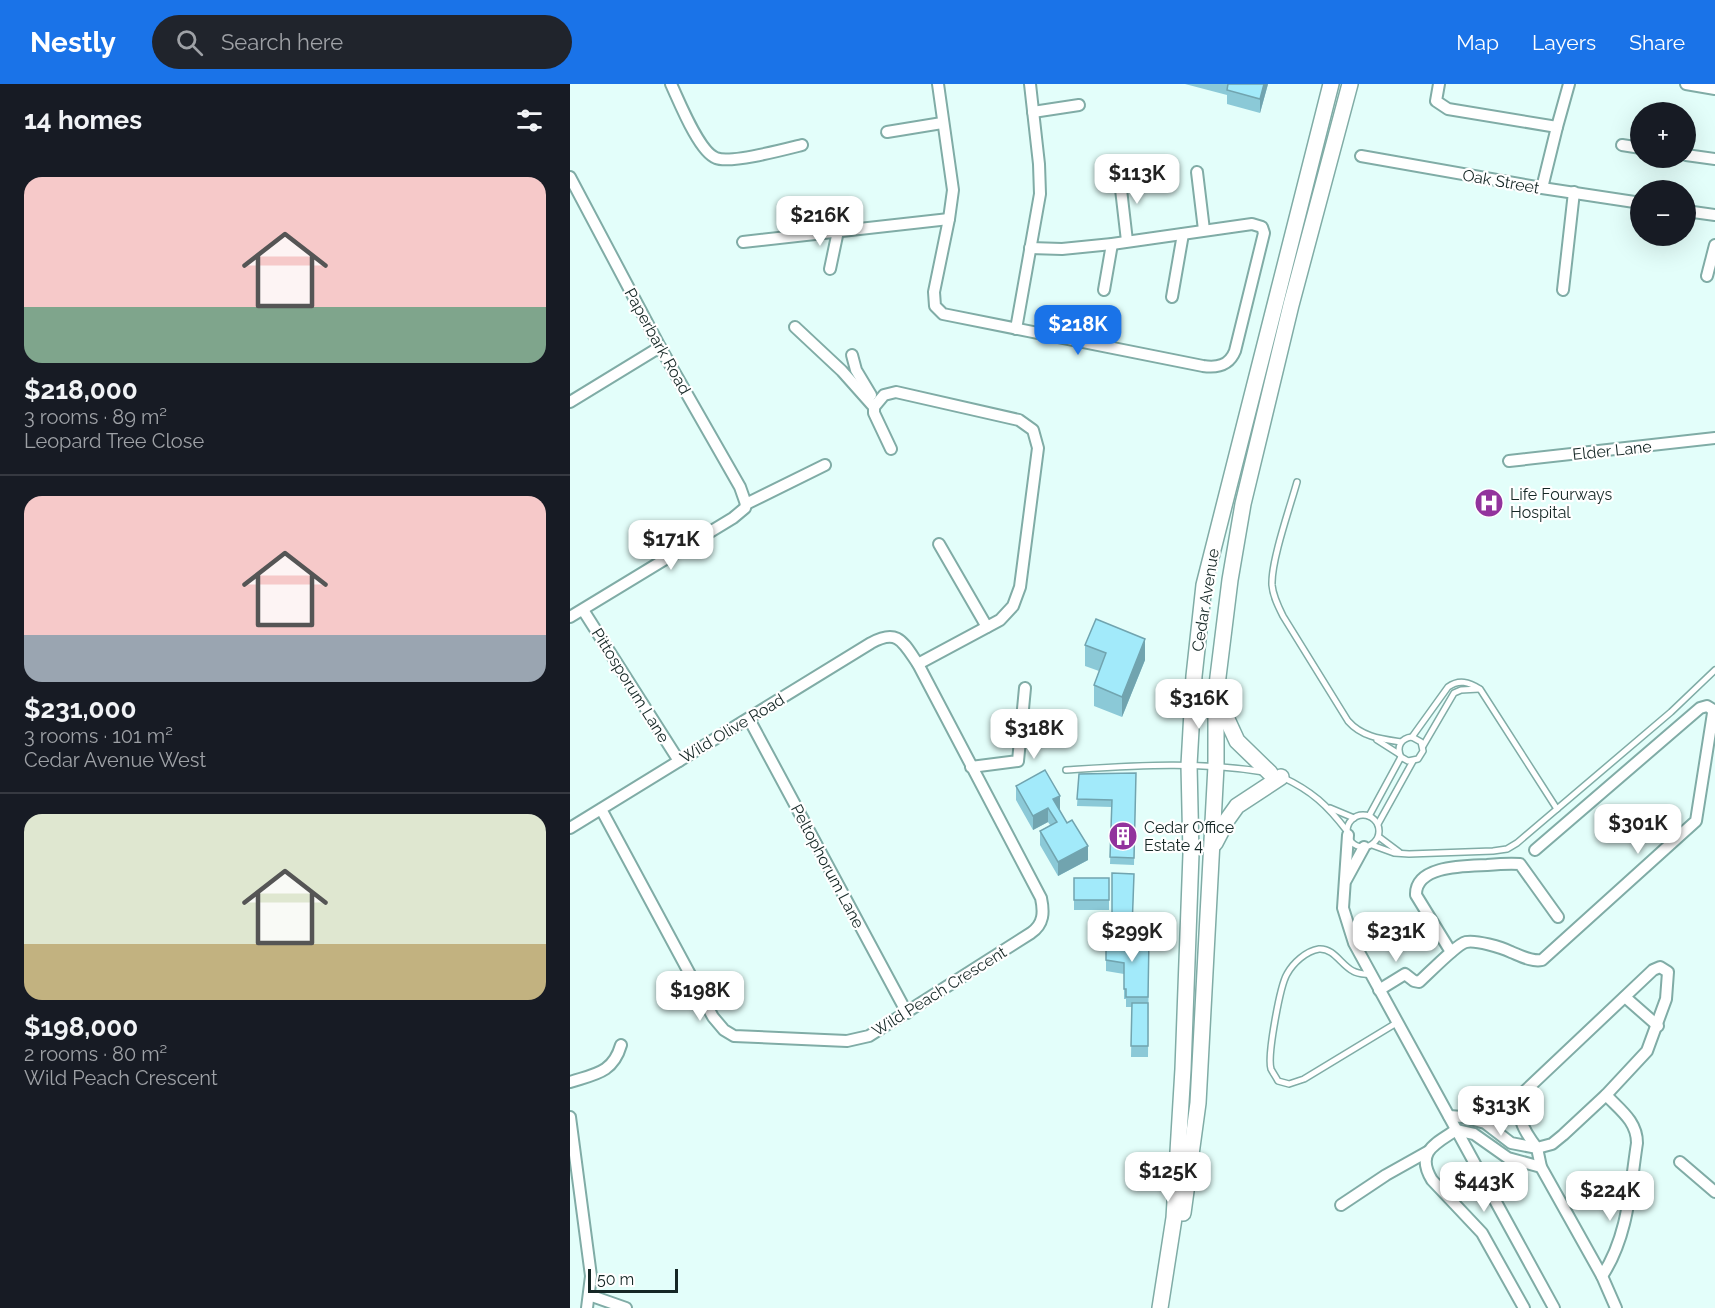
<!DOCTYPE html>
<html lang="en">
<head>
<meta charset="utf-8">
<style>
  :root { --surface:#171b24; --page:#20242c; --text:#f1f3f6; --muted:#9ea1a6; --line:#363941; --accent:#1a73e8 }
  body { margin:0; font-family:Raleway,sans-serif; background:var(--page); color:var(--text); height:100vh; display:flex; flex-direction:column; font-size:22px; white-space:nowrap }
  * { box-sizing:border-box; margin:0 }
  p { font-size:20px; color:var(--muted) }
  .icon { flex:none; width:33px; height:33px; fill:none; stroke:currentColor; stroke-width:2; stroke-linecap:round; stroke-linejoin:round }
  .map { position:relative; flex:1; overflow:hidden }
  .sheet { display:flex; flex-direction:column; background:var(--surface); width:570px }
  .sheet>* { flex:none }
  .buttons { position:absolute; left:1060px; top:18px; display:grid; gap:12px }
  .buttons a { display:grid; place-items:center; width:66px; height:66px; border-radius:50%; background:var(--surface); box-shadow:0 6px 24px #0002; font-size:30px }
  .scale { position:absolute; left:18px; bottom:15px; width:90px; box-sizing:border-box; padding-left:6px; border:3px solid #152725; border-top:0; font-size:16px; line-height:21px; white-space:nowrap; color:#152725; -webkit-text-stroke:4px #fff; paint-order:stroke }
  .price { position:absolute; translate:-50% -51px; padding:0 14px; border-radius:12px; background:#fff; color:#222; font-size:20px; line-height:39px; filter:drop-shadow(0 2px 3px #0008) }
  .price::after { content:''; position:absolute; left:50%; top:36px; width:18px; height:14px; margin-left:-9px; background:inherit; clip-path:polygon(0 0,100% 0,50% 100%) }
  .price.selected { background:var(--accent); color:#fff }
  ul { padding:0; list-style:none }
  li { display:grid; align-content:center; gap:12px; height:318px; padding:0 24px }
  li+li { border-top:2px solid var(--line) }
  li span { display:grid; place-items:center; height:186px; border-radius:18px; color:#555 }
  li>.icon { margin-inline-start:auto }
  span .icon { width:108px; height:108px; fill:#fffc; stroke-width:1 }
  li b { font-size:26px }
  h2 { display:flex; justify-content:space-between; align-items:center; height:72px; padding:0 24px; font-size:26px }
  header { display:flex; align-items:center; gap:36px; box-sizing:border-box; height:84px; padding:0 30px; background:var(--accent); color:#fff }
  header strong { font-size:28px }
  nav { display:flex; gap:33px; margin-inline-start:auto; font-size:21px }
  .search { width:420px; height:54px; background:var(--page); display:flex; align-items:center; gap:15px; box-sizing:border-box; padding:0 21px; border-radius:33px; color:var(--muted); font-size:22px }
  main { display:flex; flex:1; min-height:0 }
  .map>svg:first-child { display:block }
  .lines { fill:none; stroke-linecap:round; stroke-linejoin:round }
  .service-casing { stroke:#80aca6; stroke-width:8 }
  .minor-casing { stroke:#80aca6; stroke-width:14 }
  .secondary-casing { stroke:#80aca6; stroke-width:18 }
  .service { stroke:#fff; stroke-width:5 }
  .minor { stroke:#fff; stroke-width:10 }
  .secondary { stroke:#fff; stroke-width:15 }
  .wall { fill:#8bc9d7 }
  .shaded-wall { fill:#71a4af }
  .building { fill:#a2eafa; stroke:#71a4af; stroke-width:1.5 }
  .labels { text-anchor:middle; stroke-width:4.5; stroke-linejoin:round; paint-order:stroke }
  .street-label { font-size:16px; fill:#152725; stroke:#fff }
  .poi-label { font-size:16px; fill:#152725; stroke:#fff; text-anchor:start }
</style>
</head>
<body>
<header>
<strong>Nestly</strong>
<div class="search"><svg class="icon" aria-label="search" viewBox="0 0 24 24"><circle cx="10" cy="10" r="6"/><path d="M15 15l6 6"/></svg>Search here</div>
<nav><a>Map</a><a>Layers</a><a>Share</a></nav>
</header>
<main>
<section class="sheet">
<h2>14 homes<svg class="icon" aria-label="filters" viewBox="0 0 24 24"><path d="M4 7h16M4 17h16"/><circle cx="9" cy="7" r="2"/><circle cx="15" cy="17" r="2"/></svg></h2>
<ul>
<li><span style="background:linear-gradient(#f6c9c9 70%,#7fa58c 0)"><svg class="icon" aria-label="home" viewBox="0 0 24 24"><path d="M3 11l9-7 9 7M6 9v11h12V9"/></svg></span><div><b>$218,000</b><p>3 rooms · 89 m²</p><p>Leopard Tree Close</p></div></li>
<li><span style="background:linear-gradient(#f6c9c9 75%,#9aa5b1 0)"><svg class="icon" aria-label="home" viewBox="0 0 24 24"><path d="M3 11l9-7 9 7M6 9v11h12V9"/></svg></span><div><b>$231,000</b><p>3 rooms · 101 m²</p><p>Cedar Avenue West</p></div></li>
<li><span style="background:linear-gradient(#dfe7d0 70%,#c2b280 0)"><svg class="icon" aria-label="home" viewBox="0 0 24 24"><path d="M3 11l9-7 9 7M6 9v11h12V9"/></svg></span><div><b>$198,000</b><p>2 rooms · 80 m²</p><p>Wild Peach Crescent</p></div></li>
</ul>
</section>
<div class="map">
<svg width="1145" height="1224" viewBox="0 0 1145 1224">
  <rect width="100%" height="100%" fill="#e3fefa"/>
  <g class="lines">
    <!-- service casing -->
    <g class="service-casing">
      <g id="service">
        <path d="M727 398C720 423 701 477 702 501 703 512 708 522 713 532L778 637C792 653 811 655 831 658"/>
        <path d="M842 653 878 603C889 595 899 598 910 605L987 725"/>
        <path d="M807 656 829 670"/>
        <path d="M853 662 884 609 891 606 909 605"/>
        <path d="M496 686C562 682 628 677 694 688"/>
        <path d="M712 693C742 707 757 721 777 747"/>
        <path d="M760 724 784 734"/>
        <circle cx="793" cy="747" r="16"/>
        <path d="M799 732 831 673C826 663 831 654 842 653L851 658 853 667 848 675 838 677 831 673"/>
        <path d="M808 740 843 677"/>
        <path d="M809 753 829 768"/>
        <path d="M802 761 824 769 839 770 923 767 937 765 947 759 1101 628 1145 586"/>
        <path d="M801 891C795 890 788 890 783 887 771 881 764 864 749 865 736 867 723 879 717 890 710 902 697 972 701 985 703 989 706 993 708 997L719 1000 734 995 828 938"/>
      </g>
    </g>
    <!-- minor casing -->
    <g class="minor-casing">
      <g id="minor">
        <path d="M101 0C109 17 129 68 146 74 160 80 216 65 232 61"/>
        <path d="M368 0 383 106 379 135 364 208 365 222 373 230 633 282C647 284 659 282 665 267L694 149 692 143 682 140 542 160 492 165 460 164"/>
        <path d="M869 0 866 17 878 25 987 43"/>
        <path d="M1116 0 1145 5"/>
        <path d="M463 28 509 21"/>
        <path d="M317 48 372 39"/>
        <path d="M1052 61 1071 64"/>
        <path d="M1116 71 1145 75"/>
        <path d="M791 72 972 104 1071 119"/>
        <path d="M549 88 557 157"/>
        <path d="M627 88 634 146"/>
        <path d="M0 93 90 263 170 403 176 420"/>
        <path d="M972 104 987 43 999 0"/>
        <path d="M1116 127 1145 131"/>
        <path d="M173 158 379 135"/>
        <path d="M260 185 268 147"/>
        <path d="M1137 192 1145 161"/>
        <path d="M534 206 542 160"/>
        <path d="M993 206 1004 108"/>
        <path d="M602 213 613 150"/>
        <path d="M225 243 272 287 304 323"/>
        <path d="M446 245 470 110 469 80 460 0"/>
        <path d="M282 271 286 286 301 311"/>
        <path d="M0 318 90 263"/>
        <path d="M321 365 304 329V323L314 311 326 308 449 336 463 346 468 364 450 503 443 522 430 536 348 580"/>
        <path d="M939 377 1145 354"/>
        <path d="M176 420 255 381"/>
        <path d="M369 460 417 543"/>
        <path d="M13 526 109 677"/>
        <path d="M0 533 163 434 175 424 176 420"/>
        <path d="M179 635 337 929"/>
        <path d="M401 683 448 677 455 604"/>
        <path d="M0 744 301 559C328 544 333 558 348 580L471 814C474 828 474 840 461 849L299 952 277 957 164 952 154 946 143 933 31 725"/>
        <path d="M778 751 773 824 784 859 984 1224"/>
        <path d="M776 796 794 763"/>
        <path d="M881 868 846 811C845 781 896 782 917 781 928 780 939 779 950 780L988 833"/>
        <path d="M1090 883 1098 888 1096 915 1077 967 1036 1011 993 1051 982 1060 967 1064C953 1046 943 1029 955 1007L1083 886Z"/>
        <path d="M809 906 835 890 844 897 849 898C858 890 887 860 896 858 906 856 931 863 941 868 951 872 962 878 972 876L1126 737 1143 629 1142 625 1137 622 1130 624 965 766"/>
        <path d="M1055 913 1088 942"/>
        <path d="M0 998C25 990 43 989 51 961"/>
        <path d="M879 1032 893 1033 915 1039 941 1059 967 1064 971 1083 1032 1192C1058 1153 1060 1105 1067 1059 1067 1037 1050 1026 1036 1011"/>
        <path d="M0 1033 21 1192 17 1224"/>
        <path d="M1110 1078 1145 1108"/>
        <path d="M771 1121 816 1091 857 1068"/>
        <path d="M1032 1192 1046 1224"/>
        <path d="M19 1211 56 1224"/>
        <path d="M954 1224 912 1149 862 1096C845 1068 865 1060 886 1046L904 1050 938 1074 971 1083"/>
      </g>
    </g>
    <!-- secondary casing -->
    <g class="secondary-casing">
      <g id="secondary">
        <path d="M650 620 667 657 700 689"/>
        <path d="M645 759 657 736 667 722 711 693"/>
        <path d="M613 1129 628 1019 646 682V609L660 496 673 420 721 221 780 0"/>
        <path d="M590 1224 604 1134 613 985 621 770 619 681 624 592 634 501 761 0"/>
      </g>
    </g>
    <!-- service -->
    <use href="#service" class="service"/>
    <!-- minor -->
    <use href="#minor" class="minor"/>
    <!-- secondary -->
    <use href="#secondary" class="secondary"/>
  </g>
  <!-- wall -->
  <g class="wall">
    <path d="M615 0H698L690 29 657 20V11Z"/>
    <path d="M515 561 575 576 552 633 524 622V601L529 587 515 582Z"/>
    <path d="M566 689 564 781 540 780 542 723 507 722 509 690Z"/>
    <path d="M446 702 490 726H489L518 776 488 792 470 761V747L480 741 478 738 463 746 446 716Z"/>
    <path d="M542 789 564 790 562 852 542 850Z"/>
    <rect x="504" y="794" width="35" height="32"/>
    <path d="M536 854H579L578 973H561L562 923H556V915H554V890L536 887Z"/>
  </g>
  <!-- shaded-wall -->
  <g class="shaded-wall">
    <path d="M694 0H698L690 29V15Z"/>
    <path d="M575 555V576L552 633V613Z"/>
    <path d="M490 712V726L483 729V715Z"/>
    <path d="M478 724V738L463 746V732Z"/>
    <path d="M518 762V776L488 792V778Z"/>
  </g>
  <!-- building -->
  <g class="building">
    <path d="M658 0H694L690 15 657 6Z"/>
    <path d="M526 535 575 555 552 613 524 601 536 569 515 561Z"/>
    <path d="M475 686 490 712 483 715 497 739 502 736 518 762 488 778 470 747 487 738 478 724 463 732 446 702Z"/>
    <path d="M566 689 564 774 540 773 542 716 507 715 509 690Z"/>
    <path d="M542 789 564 790 562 845 542 843Z"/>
    <rect x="504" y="794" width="35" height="22"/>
    <path d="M536 854H579L578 913H556V905H554V879L536 876Z"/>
    <path d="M562 919H578V962H561Z"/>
  </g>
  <!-- icons -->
  <defs>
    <g id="hospital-disc" transform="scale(1.5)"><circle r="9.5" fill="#92339d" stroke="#fff"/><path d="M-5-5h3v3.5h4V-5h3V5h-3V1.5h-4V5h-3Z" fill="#fff"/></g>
    <g id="building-disc" transform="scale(1.5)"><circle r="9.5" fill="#92339d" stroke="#fff"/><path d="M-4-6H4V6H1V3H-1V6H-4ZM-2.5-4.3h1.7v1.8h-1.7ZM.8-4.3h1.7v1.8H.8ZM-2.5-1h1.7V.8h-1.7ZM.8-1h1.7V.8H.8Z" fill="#fff"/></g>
  </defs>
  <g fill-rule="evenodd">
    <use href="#hospital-disc" x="919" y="419"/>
    <use href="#building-disc" x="553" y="752"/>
  </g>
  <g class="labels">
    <!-- street labels -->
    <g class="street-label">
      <text transform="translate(931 97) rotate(10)" y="6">Oak Street</text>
      <text transform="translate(88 257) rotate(61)" y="6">Paperbark Road</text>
      <text transform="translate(1042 366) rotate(-6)" y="6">Elder Lane</text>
      <text transform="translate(635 516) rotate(-81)" y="6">Cedar Avenue</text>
      <text transform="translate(61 601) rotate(58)" y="6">Pittosporum Lane</text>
      <text transform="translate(162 644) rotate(-31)" y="6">Wild Olive Road</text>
      <text transform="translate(258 782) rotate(62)" y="6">Peltophorum Lane</text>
      <text transform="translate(369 907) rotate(-32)" y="6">Wild Peach Crescent</text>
    </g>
    <!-- poi labels -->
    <g class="poi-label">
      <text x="940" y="416">Life Fourways<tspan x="940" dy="18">Hospital</tspan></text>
      <text x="574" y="749">Cedar Office<tspan x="574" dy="18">Estate 4</tspan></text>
    </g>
  </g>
</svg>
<div class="buttons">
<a>+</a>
<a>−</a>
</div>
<div class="scale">50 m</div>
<b class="price" style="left:567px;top:121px">$113K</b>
<b class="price" style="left:250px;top:163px">$216K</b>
<b class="price selected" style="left:508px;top:272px">$218K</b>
<b class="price" style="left:101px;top:487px">$171K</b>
<b class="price" style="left:629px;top:646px">$316K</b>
<b class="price" style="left:464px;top:676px">$318K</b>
<b class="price" style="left:1068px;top:771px">$301K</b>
<b class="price" style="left:562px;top:879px">$299K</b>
<b class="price" style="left:826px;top:879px">$231K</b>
<b class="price" style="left:130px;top:938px">$198K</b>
<b class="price" style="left:931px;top:1053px">$313K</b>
<b class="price" style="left:598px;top:1119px">$125K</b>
<b class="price" style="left:914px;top:1129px">$443K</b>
<b class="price" style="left:1040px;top:1138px">$224K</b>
</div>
</main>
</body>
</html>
